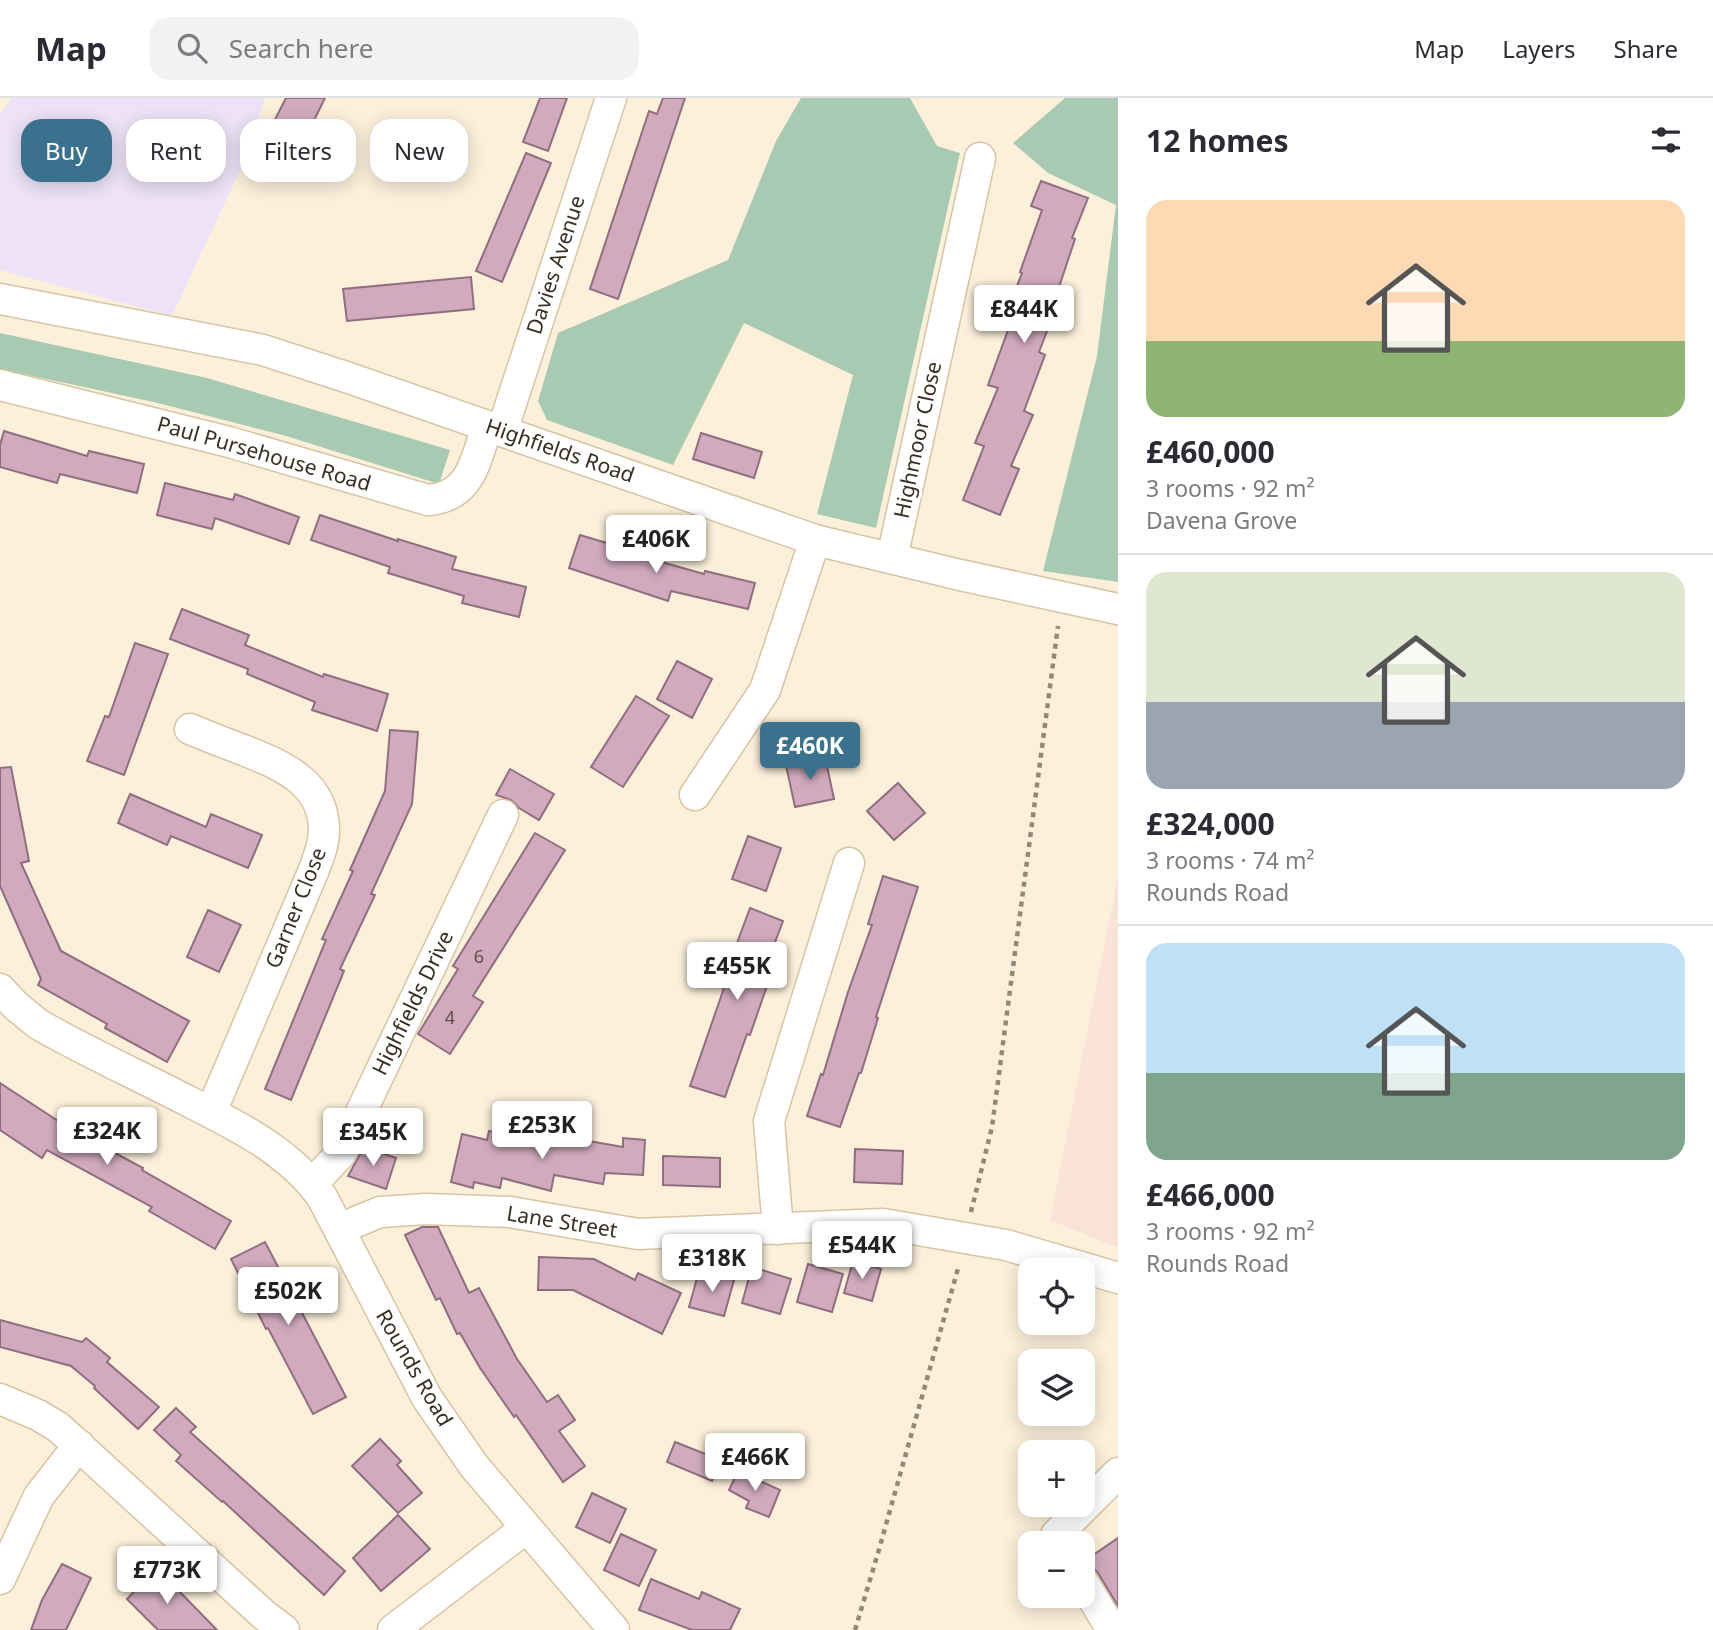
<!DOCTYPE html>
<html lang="en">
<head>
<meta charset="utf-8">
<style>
  :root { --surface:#fff; --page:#f2f2f3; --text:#2b2b33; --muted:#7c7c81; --line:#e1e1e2; --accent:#3a718c }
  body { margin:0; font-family:"Noto Sans",sans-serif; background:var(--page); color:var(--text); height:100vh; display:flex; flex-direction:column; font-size:26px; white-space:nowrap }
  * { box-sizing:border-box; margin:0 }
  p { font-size:23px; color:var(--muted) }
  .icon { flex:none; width:38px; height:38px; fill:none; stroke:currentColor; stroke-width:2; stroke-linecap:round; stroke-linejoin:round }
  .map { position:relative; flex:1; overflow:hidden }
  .panel { display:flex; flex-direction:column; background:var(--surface); width:595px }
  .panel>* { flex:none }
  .hud { position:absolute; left:21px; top:21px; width:665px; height:63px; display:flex; gap:14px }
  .tools { position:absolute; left:1018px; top:1160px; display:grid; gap:14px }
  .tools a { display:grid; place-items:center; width:77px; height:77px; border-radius:14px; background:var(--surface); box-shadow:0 4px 18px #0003; font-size:35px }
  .price { position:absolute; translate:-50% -60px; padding:0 16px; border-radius:7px; background:#fff; color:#222; font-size:23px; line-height:46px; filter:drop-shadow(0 2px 4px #0008) }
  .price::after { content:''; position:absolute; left:50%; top:42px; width:21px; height:16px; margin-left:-10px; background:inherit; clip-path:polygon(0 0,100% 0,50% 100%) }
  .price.selected { background:var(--accent); color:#fff }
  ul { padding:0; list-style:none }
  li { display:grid; align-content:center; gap:14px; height:371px; padding:0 28px }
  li+li { border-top:2px solid var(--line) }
  li span { display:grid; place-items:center; height:217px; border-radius:21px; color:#555 }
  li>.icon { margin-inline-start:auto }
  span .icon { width:126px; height:126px; fill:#fffc; stroke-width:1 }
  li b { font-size:30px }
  h2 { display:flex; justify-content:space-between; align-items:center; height:84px; padding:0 28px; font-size:30px }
  .tag { padding:0 24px; border-radius:21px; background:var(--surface); box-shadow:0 4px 18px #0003; font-size:24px; line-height:63px }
  .tag.selected { background:var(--accent); color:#fff }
  header { display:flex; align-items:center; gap:42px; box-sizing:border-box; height:98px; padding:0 35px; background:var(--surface); border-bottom:2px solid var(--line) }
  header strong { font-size:33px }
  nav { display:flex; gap:38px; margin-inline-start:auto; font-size:24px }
  .search { width:490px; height:63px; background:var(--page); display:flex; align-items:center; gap:18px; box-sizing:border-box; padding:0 24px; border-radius:21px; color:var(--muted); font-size:26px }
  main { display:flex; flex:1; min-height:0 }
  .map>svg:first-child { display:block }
  .commercial { fill:#ede2f7 }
  .industrial { fill:#f9e2d6 }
  .green { fill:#a9cab2 }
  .building { fill:#d1abbd; stroke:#916e7f; stroke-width:2 }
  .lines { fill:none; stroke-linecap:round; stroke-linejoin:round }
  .minor-casing { stroke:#d8c4a3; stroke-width:33 }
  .path { stroke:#928878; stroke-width:4.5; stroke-dasharray:5 5; stroke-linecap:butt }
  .minor { stroke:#fff; stroke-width:30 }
  .labels { text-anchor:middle; stroke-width:6; stroke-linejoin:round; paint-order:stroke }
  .number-label { font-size:18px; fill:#5d4e49 }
  .street-label { font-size:21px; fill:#362f22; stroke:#fefefe }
</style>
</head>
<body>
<header>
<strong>Map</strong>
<div class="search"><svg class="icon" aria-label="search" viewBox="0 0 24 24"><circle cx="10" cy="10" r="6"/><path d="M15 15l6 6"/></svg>Search here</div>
<nav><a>Map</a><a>Layers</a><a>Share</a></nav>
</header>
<main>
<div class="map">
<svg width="1118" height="1532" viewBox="0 0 1118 1532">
  <rect width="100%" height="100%" fill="#fcf0db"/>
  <!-- commercial -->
  <path class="commercial" d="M12 0H265L242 68 172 218 0 172V16Z"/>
  <!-- industrial -->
  <path class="industrial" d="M1118 778V1150L1050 1122Z"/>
  <!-- green -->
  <g class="green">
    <path d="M801 0H910L937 48 960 55 876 430 817 416 853 277 744 225 673 367 547 322 538 303 558 235 728 162 776 43Z"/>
    <path d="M1065 0H1118V484L1043 473 1097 258 1116 107 1048 75 1013 45Z"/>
    <path d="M0 235 207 280 450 352 439 386 286 338 158 305 0 271Z"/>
  </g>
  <!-- building -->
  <g class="building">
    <path d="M286 0H325L302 47 270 31Z"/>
    <path d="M540 0H567L548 53 523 44Z"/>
    <path d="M663 0H685L618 201 590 191 649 13 657 16Z"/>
    <path d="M526 55 551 65 502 184 476 173Z"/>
    <path d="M1041 83 1088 100 1072 140 1075 141 1057 195 1061 197 1039 254 1045 257 1024 313 1033 317 1011 368 1019 371 1000 417 963 402 984 348 975 345 998 290 988 287 1008 232 1001 229 1022 175 1020 174 1042 112 1031 108Z"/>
    <path d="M471 179 474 211 347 223 343 191Z"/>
    <path d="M4 333 87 358 89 353 144 366 137 395 60 376 57 385 0 369V347Z"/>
    <path d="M701 335 762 354 754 380 693 361Z"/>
    <path d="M165 385 233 402 235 396 299 419 289 446 215 420 212 431 157 417Z"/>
    <path d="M320 417 398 443V441L456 459 452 471 526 489 519 519 462 505 464 498 388 475 390 469 311 442Z"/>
    <path d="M580 437 620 449 619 452 704 476 705 473 755 485 748 511 671 493 668 503 569 470Z"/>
    <path d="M182 511 249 537 245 547 323 579 324 576 388 596 377 633 312 612 315 604 247 576 248 571 170 541Z"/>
    <path d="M135 545 168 556 124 677 87 663 105 618 109 619Z"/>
    <path d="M677 563 712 581 692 620 657 601Z"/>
    <path d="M636 598 669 618 623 689 591 669Z"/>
    <path d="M390 632 418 634 412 706 371 796 375 797 340 871 344 873 291 1002 265 991 326 842 322 841 353 773 350 772 385 693Z"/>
    <path d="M825 659 834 701 795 709 786 667Z"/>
    <path d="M11 669 29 763 21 765 61 853 189 923 167 964 105 930 107 926 38 887 41 881 0 788V670Z"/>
    <path d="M510 671 554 696 539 722 519 710 511 702 496 697Z"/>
    <path d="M898 685 925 715 894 742 867 713Z"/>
    <path d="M130 696 206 729 211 716 262 737 248 770 171 738 167 747 118 725Z"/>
    <path d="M535 735 565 752 473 898 483 904 450 956 418 936 458 871 453 868Z"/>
    <path d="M748 738 781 750 766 793 732 781Z"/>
    <path d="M883 778 918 789 876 919 878 920 861 975H859L840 1029 807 1018 821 976 823 977 848 894 872 827 868 826Z"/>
    <path d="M750 810 783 823 763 876 770 879 750 937 747 936 725 999 690 988 724 890 709 885 717 860 730 864Z"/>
    <path d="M208 812 241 827 219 874 187 859Z"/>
    <path d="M0 985 72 1032 143 1070 142 1072 231 1123 215 1151 149 1113 152 1109 47 1052 42 1060 0 1032Z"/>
    <path d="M489 1033 533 1044 535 1037 582 1048 583 1042 623 1049V1040L645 1042 643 1077 605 1075 603 1086 554 1077 551 1093 502 1080 500 1090 474 1084 473 1090 451 1084 462 1036 487 1042Z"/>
    <path d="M364 1049 396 1060 386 1091 348 1078Z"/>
    <path d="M855 1051 903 1053 902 1086 854 1084Z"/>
    <path d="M663 1058 720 1060V1089L663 1087Z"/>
    <path d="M422 1129H438L469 1195 479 1190 517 1261 547 1304 558 1297 575 1322 559 1333 585 1368 563 1384 516 1317 514 1319 480 1270 460 1235 457 1236 440 1200 436 1202 405 1137Z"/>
    <path d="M265 1144 346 1299 313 1316 268 1230 266 1231 231 1161Z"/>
    <path d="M539 1159 594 1161 635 1182 638 1175 681 1195 662 1236 573 1192H538Z"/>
    <path d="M853 1163 881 1171 872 1203 844 1195Z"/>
    <path d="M808 1166 843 1176 832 1214 797 1204Z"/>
    <path d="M752 1169 791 1181 780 1216 742 1205Z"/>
    <path d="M699 1173 734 1182 724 1218 689 1209Z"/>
    <path d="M0 1222 82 1244 86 1240 110 1260 107 1264 159 1309 138 1331 94 1290 95 1288 71 1268 0 1249Z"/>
    <path d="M176 1310 196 1329 190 1334 345 1473 324 1497 223 1403 222 1404 176 1363 181 1357 154 1332Z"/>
    <path d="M380 1341 401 1363 397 1367 422 1395 398 1415 352 1368Z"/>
    <path d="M675 1344 721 1362 712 1383 667 1364Z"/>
    <path d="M738 1373 780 1392 769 1419 746 1410 749 1403 729 1392Z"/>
    <path d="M592 1395 626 1411 610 1445 576 1429Z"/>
    <path d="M398 1417 430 1451 381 1493 353 1460Z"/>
    <path d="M621 1436 656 1452 639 1488 604 1472Z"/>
    <path d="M1118 1440V1508L1098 1475 1086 1462Z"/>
    <path d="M62 1466 91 1480 66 1532H31L42 1502Z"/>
    <path d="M156 1471 177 1491 217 1532H158L127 1501Z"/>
    <path d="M651 1481 699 1501 702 1494 740 1511 730 1532H692L639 1512Z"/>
  </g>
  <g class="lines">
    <!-- minor casing -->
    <g class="minor-casing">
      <g id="minor">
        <path d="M0 201 263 252 349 280 815 442 960 477 1118 511"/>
        <path d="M0 287 229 344 428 402C471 399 475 363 487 329"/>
        <path d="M502 333 611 0"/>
        <path d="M892 460 980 60"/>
        <path d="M190 631C209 639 227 646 246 653 283 668 324 685 324 732 324 747 318 761 313 774L211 1014"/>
        <path d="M695 697 765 592 815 442"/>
        <path d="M0 891 16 908 38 926C83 952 131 974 178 998 230 1024 288 1051 322 1099L427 1300 474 1368 614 1532"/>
        <path d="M313 1085 342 1054 503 717"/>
        <path d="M339 1131 380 1114 426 1111 510 1114 638 1136 883 1126 1006 1147 1118 1180"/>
        <path d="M778 1131 769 1023 849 765"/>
        <path d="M0 1301 38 1317 58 1329 264 1517 284 1532"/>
        <path d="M1061 1446 1056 1437 1118 1375"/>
        <path d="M0 1481 39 1398 79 1347"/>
        <path d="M1083 1484 1112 1532"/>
        <path d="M393 1532 526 1430"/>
      </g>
    </g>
    <!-- path -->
    <g class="path">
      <path d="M971 1114 992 1029 1058 528"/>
      <path d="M855 1532 878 1455 959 1167"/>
    </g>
    <!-- minor -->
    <use href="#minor" class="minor"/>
  </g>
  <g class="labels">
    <!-- number labels -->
    <g class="number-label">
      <text x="479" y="865">6</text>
      <text x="450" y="926">4</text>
    </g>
    <!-- street labels -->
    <g class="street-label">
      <text transform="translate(556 167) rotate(-72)" y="7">Davies Avenue</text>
      <text transform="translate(918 342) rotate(-78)" y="7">Highmoor Close</text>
      <text transform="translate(560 353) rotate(19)" y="7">Highfields Road</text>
      <text transform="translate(264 356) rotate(16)" y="7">Paul Pursehouse Road</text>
      <text transform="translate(296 810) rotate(-68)" y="7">Garner Close</text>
      <text transform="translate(413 905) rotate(-64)" y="7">Highfields Drive</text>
      <text transform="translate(562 1124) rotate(9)" y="7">Lane Street</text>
      <text transform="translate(414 1270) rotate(60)" y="7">Rounds Road</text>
    </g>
  </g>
</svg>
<div class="tools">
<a><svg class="icon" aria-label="locate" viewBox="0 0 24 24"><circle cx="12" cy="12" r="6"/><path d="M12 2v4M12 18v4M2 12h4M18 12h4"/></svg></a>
<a><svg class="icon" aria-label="layers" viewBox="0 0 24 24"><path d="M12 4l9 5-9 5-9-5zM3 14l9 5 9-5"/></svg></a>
<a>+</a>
<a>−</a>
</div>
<b class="price" style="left:1024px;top:247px">£844K</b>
<b class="price" style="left:656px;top:477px">£406K</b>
<b class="price selected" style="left:810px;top:684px">£460K</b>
<b class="price" style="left:737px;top:904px">£455K</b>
<b class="price" style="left:542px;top:1063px">£253K</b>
<b class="price" style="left:107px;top:1069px">£324K</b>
<b class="price" style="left:373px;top:1070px">£345K</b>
<b class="price" style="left:862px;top:1183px">£544K</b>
<b class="price" style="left:712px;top:1196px">£318K</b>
<b class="price" style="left:288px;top:1229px">£502K</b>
<b class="price" style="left:755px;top:1395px">£466K</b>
<b class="price" style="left:167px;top:1508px">£773K</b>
<div class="hud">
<a class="tag selected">Buy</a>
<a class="tag">Rent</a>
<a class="tag">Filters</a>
<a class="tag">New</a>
</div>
</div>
<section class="panel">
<h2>12 homes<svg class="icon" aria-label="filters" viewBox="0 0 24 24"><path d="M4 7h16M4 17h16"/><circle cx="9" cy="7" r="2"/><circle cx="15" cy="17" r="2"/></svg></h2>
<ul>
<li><span style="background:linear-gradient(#ffd9b3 65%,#8fb573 0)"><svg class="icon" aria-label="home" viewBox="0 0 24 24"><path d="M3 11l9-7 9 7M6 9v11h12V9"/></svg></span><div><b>£460,000</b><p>3 rooms · 92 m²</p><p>Davena Grove</p></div></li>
<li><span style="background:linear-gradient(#dfe7d0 60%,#9aa5b1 0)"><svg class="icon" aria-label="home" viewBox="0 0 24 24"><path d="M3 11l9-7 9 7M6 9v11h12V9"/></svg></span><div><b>£324,000</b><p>3 rooms · 74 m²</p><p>Rounds Road</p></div></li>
<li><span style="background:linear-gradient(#bfe0f5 60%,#7fa58c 0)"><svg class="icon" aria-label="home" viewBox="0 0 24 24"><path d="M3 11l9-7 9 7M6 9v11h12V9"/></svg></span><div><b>£466,000</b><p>3 rooms · 92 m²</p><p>Rounds Road</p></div></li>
</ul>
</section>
</main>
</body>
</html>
